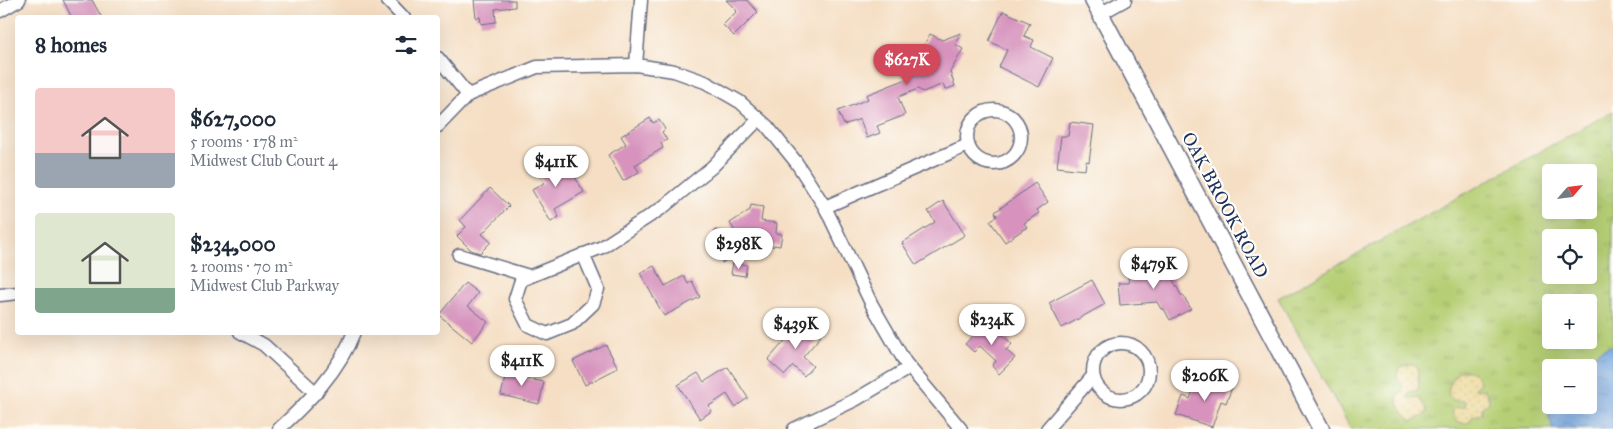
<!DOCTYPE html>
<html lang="en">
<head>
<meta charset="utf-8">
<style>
  :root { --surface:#fff; --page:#f6f6f7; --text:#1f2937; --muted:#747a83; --accent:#d1495b }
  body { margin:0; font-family:"IM FELL Great Primer",serif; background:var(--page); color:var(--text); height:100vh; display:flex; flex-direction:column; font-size:19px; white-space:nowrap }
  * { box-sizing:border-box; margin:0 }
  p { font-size:16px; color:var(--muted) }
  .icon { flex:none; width:28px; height:28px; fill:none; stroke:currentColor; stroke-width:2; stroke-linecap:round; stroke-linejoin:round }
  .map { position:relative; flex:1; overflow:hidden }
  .panel { position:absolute; left:15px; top:15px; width:425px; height:320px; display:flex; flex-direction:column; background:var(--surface); border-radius:5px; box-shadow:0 5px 20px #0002 }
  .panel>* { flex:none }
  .needle { width:32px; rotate:62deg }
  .fabs { position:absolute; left:1542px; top:164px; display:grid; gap:10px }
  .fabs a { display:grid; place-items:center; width:55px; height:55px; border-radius:5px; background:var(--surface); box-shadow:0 5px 20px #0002; font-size:25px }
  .price { position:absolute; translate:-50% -42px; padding:0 11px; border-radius:18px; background:#fff; color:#222; font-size:16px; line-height:32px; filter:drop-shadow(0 1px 2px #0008) }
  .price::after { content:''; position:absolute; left:50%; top:30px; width:15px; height:11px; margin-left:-8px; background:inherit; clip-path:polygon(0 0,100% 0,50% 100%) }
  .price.current { background:var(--accent); color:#fff }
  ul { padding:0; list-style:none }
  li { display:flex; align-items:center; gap:15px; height:125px; padding:0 20px }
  li span { display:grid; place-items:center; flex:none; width:140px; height:100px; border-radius:5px; color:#555 }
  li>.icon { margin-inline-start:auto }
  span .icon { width:60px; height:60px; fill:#fffc; stroke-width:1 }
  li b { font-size:21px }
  h2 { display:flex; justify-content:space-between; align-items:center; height:60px; padding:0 20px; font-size:21px }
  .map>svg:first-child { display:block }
  .grass { fill:url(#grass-tufts); stroke:#687f6a; fill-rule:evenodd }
  .sand { fill:url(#sand-dots); stroke:#84847e }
  .water { fill:url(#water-ripples); stroke:#496ca0 }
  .building { fill:#d793bd }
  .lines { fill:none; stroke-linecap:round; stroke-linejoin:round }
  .minor-casing { stroke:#676c81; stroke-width:15 }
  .major-casing { stroke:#676c81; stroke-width:19 }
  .minor { stroke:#fff; stroke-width:12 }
  .major { stroke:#fff; stroke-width:16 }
  .labels { text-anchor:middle; stroke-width:4.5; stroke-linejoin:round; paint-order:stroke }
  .street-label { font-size:18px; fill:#1b2f5e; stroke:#fdfcf7 }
</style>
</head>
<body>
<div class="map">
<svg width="1613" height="429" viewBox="0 0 1613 429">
  <defs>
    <pattern id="grass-tufts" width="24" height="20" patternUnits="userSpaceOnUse" patternTransform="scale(1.25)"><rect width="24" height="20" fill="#b6cf75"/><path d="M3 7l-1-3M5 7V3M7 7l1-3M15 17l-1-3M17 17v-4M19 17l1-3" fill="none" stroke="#9cb268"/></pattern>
    <pattern id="sand-dots" width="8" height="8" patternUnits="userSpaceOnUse" patternTransform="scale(1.25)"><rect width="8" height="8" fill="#eeda9e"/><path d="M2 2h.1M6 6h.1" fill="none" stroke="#ccbb8a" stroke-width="1.8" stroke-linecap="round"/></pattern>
    <pattern id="water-ripples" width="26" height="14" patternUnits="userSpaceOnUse" patternTransform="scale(1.25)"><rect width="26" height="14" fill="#77a8e2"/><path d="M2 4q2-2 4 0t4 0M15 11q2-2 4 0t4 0" fill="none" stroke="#6189ba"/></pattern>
  </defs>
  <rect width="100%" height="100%" fill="#fdfcf7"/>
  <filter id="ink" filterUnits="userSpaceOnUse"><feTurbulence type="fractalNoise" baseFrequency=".02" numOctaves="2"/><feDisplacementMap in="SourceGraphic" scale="10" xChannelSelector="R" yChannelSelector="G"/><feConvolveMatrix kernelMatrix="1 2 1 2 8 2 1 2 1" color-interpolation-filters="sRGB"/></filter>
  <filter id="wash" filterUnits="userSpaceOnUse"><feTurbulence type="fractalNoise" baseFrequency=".0096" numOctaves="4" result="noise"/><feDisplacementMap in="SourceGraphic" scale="20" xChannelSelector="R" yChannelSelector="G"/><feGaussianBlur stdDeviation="1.12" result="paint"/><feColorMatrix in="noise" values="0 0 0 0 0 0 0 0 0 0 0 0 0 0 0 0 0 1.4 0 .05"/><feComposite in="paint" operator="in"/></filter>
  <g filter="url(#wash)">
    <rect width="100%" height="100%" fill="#f5dec3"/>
    <!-- grass -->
    <path class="grass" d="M1613 111V429H1351L1278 298ZM1551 172H1589V210H1551ZM1551 238H1589V275H1551ZM1551 302H1589V340H1551ZM1551 368H1589V405H1551Z"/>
    <!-- sand -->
    <g class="sand">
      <path d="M1413 364 1417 366 1419 388 1418 390 1409 392 1408 397 1411 399 1414 397 1419 398 1427 410 1424 416 1412 421C1404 416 1398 406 1397 397L1402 392 1403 386 1397 378C1397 367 1403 365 1413 364Z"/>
      <path d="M1461 370C1470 370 1478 373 1480 383L1474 388 1476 390 1482 389 1485 390 1489 398V403L1482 407V414L1473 416 1470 422 1463 424 1456 420 1452 412 1455 408 1465 407 1466 402 1464 400C1440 405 1448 379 1461 370Z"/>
    </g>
    <!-- water -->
    <path class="water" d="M1613 346V429H1552C1551 413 1538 404 1551 388V405H1589V368L1587 367C1592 355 1600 348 1613 346Z"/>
    <g id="blocks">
      <!-- building -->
      <g class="building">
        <path d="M63 0H92L102 18H72Z"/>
        <path d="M474 0H515V7L495 9 496 22 481 24 480 17 476 18Z"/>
        <path d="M726 0H747L758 12 734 36 723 25 737 11Z"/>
        <path d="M1003 11 1030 23 1024 36 1034 40 1031 47 1053 58 1039 87 999 67 1007 50 989 41Z"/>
        <path d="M961 33 955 44 963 49 950 72 955 86 945 90 943 84 923 92 918 89 898 97 905 115 877 126 880 133 867 138 860 119 844 125 838 111 868 99 866 95 909 78 906 70 921 64 918 57 934 51 924 45 930 34 942 40Z"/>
        <path d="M650 118 653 123 659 120 665 129 662 132 667 140 661 143 663 148 635 165 639 172 623 181 608 155 626 144 621 136Z"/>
        <path d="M1070 122 1094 125 1089 162 1086 161 1085 170 1057 167 1061 136H1068Z"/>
        <path d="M552 159 560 172 569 167 584 192 555 209 559 217 551 222 532 190 544 183 535 169Z"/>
        <path d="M1035 183 1048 202 1037 210 1039 213 1024 223 1027 227 1005 242 990 221 997 216 995 212Z"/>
        <path d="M490 188 509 206 482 234 491 242 480 253 471 250 457 236 466 227 460 220Z"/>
        <path d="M943 201 965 235 916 265 902 243 935 222 928 211Z"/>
        <path d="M751 205 763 207 761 221 777 223 776 233 782 234 780 246 774 245 773 247 765 235 722 263 725 246 716 244 713 240 715 230 736 233 730 223 750 210Z"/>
        <path d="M1162 259 1181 295H1183L1191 309 1170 320 1164 309H1161L1157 302 1120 305 1118 283H1129L1128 277 1136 273 1147 272V267Z"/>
        <path d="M733 263 747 265 745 276 731 274Z"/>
        <path d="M654 266 665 286 684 276 688 284 692 281 700 297 664 316 640 273Z"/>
        <path d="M1092 280 1105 304 1062 328 1049 303Z"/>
        <path d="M465 283 478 293 468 306 488 322 472 342 439 315Z"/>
        <path d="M803 320 821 336 803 357 813 366 804 376 793 366 785 375 768 360Z"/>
        <path d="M984 324 991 330 994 327 1012 344 1006 350 1015 358 999 374 992 366 996 361 980 346 974 352 965 344Z"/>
        <path d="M606 345 618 368 585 385 573 361Z"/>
        <path d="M728 367 748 398 735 407 727 394 709 406 712 411 700 419 678 385 698 373 704 382Z"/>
        <path d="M507 369 524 373 523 378 544 382 539 404 501 395Z"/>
        <path d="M1210 377 1233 385 1226 403 1221 401 1212 427 1176 415 1183 396 1190 399 1194 387 1205 391Z"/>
      </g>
    </g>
  </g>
  <g filter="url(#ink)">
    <use href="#blocks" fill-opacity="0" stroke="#676c81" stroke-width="1"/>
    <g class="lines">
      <!-- minor casing -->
      <g class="minor-casing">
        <g id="minor">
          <path d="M387 0 404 18"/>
          <path d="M0 11 19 0"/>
          <path d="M1100 14 1125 0"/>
          <path d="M438 58 468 95"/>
          <path d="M636 65 641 0"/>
          <circle cx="994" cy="137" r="27"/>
          <path d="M438 126 468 95 537 67 636 65 674 71 705 82 714 87 740 102 767 126 796 162 825 207 872 305 905 362 961 429"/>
          <path d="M825 207 968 145"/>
          <path d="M583 254 598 289 593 304 572 324 547 334 528 325 515 299 521 280 602 247 662 208 712 167 759 119"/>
          <path d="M459 255 529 276"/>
          <path d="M0 295 18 293"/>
          <path d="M240 332 264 345 316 393"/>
          <circle cx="1121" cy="371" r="28"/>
          <path d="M279 429C309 401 339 371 354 332"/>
          <path d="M794 429 855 400 909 368"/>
          <path d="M1047 429 1093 376"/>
        </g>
      </g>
      <!-- major casing -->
      <g class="major-casing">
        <path id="major" d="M1093 0 1321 429"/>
      </g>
      <!-- minor -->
      <use href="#minor" class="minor"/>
      <!-- major -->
      <use href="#major" class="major"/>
    </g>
  </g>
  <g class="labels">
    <!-- street labels -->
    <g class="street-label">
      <text transform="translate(1225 205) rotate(62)" y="6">OAK BROOK ROAD</text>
    </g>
  </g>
</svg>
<div class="fabs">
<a><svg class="needle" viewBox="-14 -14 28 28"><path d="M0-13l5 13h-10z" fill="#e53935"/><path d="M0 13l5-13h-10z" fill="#747a83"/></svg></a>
<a><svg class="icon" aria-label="locate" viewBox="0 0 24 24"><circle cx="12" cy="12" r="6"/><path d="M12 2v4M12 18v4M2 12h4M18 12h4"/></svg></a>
<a>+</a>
<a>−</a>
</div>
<b class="price current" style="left:907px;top:86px">$627K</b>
<b class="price" style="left:556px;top:188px">$411K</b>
<b class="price" style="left:739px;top:270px">$298K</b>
<b class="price" style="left:1154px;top:290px">$479K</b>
<b class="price" style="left:992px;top:346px">$234K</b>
<b class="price" style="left:796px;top:350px">$439K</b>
<b class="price" style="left:522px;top:387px">$411K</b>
<b class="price" style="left:1205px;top:402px">$206K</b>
<section class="panel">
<h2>8 homes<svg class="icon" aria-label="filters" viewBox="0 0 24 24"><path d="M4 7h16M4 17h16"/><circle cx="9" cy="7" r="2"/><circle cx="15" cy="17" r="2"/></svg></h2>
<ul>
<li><span style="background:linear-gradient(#f6c9c9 65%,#9aa5b1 0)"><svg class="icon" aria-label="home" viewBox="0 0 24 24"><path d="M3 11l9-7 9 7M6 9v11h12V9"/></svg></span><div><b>$627,000</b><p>5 rooms · 178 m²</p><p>Midwest Club Court 4</p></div></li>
<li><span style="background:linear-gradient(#dfe7d0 75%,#7fa58c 0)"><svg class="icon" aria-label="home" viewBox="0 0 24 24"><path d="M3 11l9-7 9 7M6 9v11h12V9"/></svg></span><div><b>$234,000</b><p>2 rooms · 70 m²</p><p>Midwest Club Parkway</p></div></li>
</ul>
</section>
</div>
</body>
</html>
